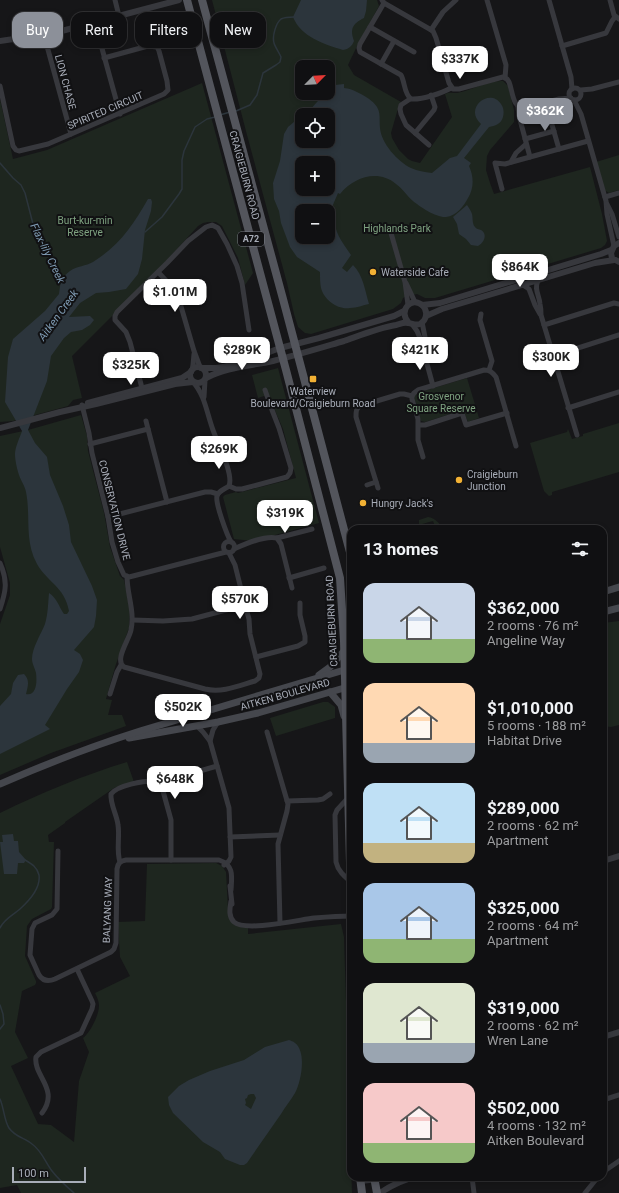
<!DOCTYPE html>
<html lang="en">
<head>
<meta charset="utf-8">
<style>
  :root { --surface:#101012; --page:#19191b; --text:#f1f3f6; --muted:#9c9d9f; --line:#303032; --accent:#8c9099 }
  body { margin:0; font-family:Roboto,sans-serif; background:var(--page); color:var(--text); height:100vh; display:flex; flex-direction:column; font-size:15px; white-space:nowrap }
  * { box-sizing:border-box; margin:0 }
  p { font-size:13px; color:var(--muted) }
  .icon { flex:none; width:22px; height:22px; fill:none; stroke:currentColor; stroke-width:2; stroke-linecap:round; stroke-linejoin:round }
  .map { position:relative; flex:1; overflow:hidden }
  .panel { position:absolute; left:347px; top:525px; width:260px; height:656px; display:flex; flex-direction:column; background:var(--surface); border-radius:12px; box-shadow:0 2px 6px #0003,0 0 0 1px var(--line) }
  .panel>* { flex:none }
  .top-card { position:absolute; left:12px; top:12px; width:275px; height:36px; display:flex; gap:8px }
  .needle { width:26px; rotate:66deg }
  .tools { position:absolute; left:295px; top:60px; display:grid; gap:8px }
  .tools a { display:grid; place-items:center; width:40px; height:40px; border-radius:8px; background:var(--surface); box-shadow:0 2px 6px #0003,0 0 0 1px var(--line); font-size:20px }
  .scale { position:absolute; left:12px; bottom:10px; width:74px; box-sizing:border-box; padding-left:4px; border:2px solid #a8adb8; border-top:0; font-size:11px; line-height:14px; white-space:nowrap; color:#a8adb8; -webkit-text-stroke:3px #111113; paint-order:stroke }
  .price { position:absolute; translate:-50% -34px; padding:0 9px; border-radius:8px; background:#fff; color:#222; font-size:13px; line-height:26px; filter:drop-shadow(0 1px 2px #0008) }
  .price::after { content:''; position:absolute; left:50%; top:24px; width:12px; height:9px; margin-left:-6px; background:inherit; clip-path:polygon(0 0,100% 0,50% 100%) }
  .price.on { background:var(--accent); color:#fff }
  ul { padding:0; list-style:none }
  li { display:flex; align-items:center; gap:12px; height:100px; padding:0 16px }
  li span { display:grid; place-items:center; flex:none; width:112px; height:80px; border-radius:12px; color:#555 }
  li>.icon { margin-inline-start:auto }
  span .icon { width:48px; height:48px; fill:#fffc; stroke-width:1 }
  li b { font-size:17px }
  h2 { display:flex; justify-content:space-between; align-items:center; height:48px; padding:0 16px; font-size:17px }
  .pill { padding:0 14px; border-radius:12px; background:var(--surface); box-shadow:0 2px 6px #0003,0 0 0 1px var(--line); font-size:14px; line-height:36px }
  .pill.on { background:var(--accent); color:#fff }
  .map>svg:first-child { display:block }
  .green { fill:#1e261f; fill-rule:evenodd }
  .water { fill:#2c353c; fill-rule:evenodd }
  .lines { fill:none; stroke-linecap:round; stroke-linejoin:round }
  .stream { stroke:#2c353c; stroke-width:1.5 }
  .minor { stroke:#37383d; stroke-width:5 }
  .tertiary { stroke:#37383d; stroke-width:6 }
  .secondary { stroke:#45474d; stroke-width:7 }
  .primary { stroke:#53555c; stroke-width:8 }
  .poi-dot { fill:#f2b134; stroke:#111113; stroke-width:1.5 }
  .labels { text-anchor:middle; stroke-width:4; stroke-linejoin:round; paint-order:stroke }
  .shield { fill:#111113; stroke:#7b7e86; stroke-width:1 }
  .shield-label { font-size:9px; font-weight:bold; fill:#a8adb8 }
  .street-label { font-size:10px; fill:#a8adb8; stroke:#111113 }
  .park-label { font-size:10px; fill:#7fa381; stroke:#111113 }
  .poi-label { font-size:10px; fill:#a8adb8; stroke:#111113; text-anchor:start }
  .water-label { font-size:11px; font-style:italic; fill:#7f9bb3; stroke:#111113 }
</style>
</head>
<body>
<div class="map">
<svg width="619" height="1193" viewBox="0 0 619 1193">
  <rect width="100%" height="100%" fill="#161618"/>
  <!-- green -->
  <g class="green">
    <path d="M212 0H377L379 6 357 46 348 65 354 75 401 102 399 105 391 133 392 138 399 150 408 159 412 161 420 163 452 117 445 94C449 92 453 93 457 93 472 90 489 80 503 81L508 86 514 110V122L490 150 487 156 486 170 490 183 494 194 590 167 602 214 607 241 605 245 601 248 435 298H425L417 294 405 297 403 298 401 303 393 309 311 334 305 333 298 327 294 314 287 283 247 135ZM302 67H328V93H302ZM302 115H328V141H302ZM302 163H328V189H302ZM302 211H328V237H302Z"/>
    <path d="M202 83 253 273 245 285 238 258 222 226 216 222H208L203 223 198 226 157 271 72 356 82 398 73 400 68 406 13 421 0 422V99L13 159 47 150Z"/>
    <path d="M619 155V190L609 193 604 190 596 162Z"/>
    <path d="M278 368 319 523 253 541 234 539 223 497 225 495 236 492 238 493 296 478 283 429 270 399 264 396 258 398 252 375Z"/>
    <path d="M467 378 479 418 468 422 463 410 425 422 421 421 414 397 417 393Z"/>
    <path d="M81 415 87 436 88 451 104 513 110 547 120 576 124 580 130 610 129 628 116 664 106 699 112 700 108 715H122L126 726 51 753 0 775V624L10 595V583L0 547V436L28 430Z"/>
    <path d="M619 423V472L552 492V495L549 496 544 491 530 443 567 432 568 429 572 439 583 436V434Z"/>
    <path d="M428 517C435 518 440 523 442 529H440L439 525 435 526 433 521 411 527V529H408L409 527 419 524V520Z"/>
    <path d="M619 621V725L611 727 603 726V623Z"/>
    <path d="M323 702H328L335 707V718L276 736 270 718Z"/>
    <path d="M127 762 134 782 114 788 65 822V823L48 835 49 842H54L52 907 51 909 32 919 27 926 25 956 36 981V983L35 985 22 991 15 1032 28 1058 11 1066 38 1124 51 1125 74 1142 79 1081 89 1052 83 1038C90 1033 99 1015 99 1006 99 1001 97 997 95 993L130 976 120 957 118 922 145 921 147 864 216 863 222 866 226 872 228 910 230 919 248 928V934L341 924 344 937 352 1193H21L17 1185 0 1188V813C41 793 84 775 127 762Z"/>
  </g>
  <!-- water -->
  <g class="water">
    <path d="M301 0H367L366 11 364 18C352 24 350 29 354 41 352 46 349 49 343 50 324 44 301 37 293 17Z"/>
    <path d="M344 84V88C352 88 373 99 377 107 381 113 379 121 380 128 381 143 398 162 411 168 418 171 424 172 432 173L450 158 457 156 481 124C463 108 490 87 501 104 504 108 504 113 503 117 501 124 495 126 489 127L464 158 471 163 469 166C474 177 474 188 468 198 464 206 456 216 446 217 437 218 420 207 413 201 407 196 403 189 396 184 378 169 354 177 340 194L338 193 332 207 335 208C332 229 339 238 351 255L342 268 347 272 353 265C363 275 365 290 369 304 363 305 357 308 350 308 338 310 324 300 321 288 320 283 320 278 320 272L297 257 290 247 281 223 279 211 274 199 273 183 280 161 284 134 288 127 301 116H302V141H328V115H303L309 111 325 93H328V89L335 85ZM302 163H328V189H302ZM302 211H328V237H302Z"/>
    <path d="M148 199H151L152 202 151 211 145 230 142 259 138 274 126 289 109 292 96 293 80 303 69 317 90 316 94 320 90 325 82 330 71 332 64 338 51 356 47 381 28 430 35 443 47 457 50 475 63 506 69 525 71 542 92 586 97 600 96 616 94 627 74 650 80 654 83 660 79 672 67 689 45 725 50 729 0 754V706L11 694 13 683 18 675 24 674C30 680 28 686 26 694 37 696 37 681 36 673 35 668 32 664 32 659 32 648 41 634 45 624 48 614 48 604 49 593 57 598 59 607 64 614H67L69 611C64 586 48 583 37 564 24 540 31 517 26 492 25 486 21 481 19 475 17 469 15 460 15 454 15 447 20 437 22 431L5 402 8 357 13 339 45 311 59 294 61 279C64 276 67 273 70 271 77 266 86 266 93 262 120 245 133 225 148 199Z"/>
    <path d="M467 205C469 208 471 211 472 214 473 218 472 224 475 227 476 229 479 229 481 230 488 234 484 243 478 246L471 245 466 239 459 234 457 224 453 217Z"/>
    <path d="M13 834 14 841H18L19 852 26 860 24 863H18L17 874H4L0 842H3L2 835Z"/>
    <path d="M289 1040C291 1041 293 1041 295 1043 307 1052 301 1082 295 1093 291 1100 285 1107 281 1114 270 1130 258 1147 247 1163L244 1165H240L225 1159 220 1152 203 1142 173 1113 169 1105 168 1097 179 1086 189 1080 210 1071 244 1060 265 1047ZM251 1094H254L256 1098 251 1109 245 1105 246 1103 245 1099 247 1098 248 1095Z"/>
  </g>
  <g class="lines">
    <!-- stream -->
    <g class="stream">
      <path d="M236 111 250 105 257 95 263 73 276 65 280 62 281 57C279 52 275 47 274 43 272 36 276 23 281 19 285 17 290 17 294 17"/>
      <path d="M220 115 230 112"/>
      <path d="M0 163 13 178 21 185 25 193 33 224 40 238 47 246 62 279"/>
      <path d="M145 232 162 217 179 194 182 189V160L184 151 195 127 207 119 215 117"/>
      <path d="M0 928C4 919 13 915 20 909 29 901 41 889 39 875 37 867 32 864 25 860"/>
      <path d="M0 1005 3 1014 4 1024 0 1029"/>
      <path d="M0 1099C4 1108 4 1120 9 1128 15 1137 25 1138 32 1144 42 1151 45 1162 52 1171 59 1180 66 1186 74 1193"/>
    </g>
    <!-- minor -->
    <g class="minor">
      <path d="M115 0 119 16"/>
      <path d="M382 0 384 3 433 31 436 38 449 83 453 89H459L503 77 507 79 509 82C513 92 512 108 525 108L559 99 571 98"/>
      <path d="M487 0 506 65 505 78"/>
      <path d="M549 0 571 77 572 89"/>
      <path d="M610 0 614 15 619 19"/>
      <path d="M384 3 360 44 359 48 360 52 401 75C405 82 404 94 411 99 422 100 442 93 451 88"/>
      <path d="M95 23 120 114"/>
      <path d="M370 27 414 52"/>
      <path d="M431 30 443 12 456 0"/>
      <path d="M44 35 71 134"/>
      <path d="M562 46 606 33 612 21 615 17"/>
      <path d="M381 64 394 41"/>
      <path d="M0 86 13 146 16 150 19 151 48 144 164 94 168 90 167 81 159 51 157 47 148 46 104 58"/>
      <circle cx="575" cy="94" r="6"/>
      <path d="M581 90 592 89 619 82"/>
      <path d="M410 99 401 105 400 109 401 114 406 125 429 145"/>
      <path d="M574 100 581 114 606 201 607 214 614 246"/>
      <path d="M548 111 559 149"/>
      <path d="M415 133 434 110 435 107 431 95"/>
      <path d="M525 139 554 131"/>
      <path d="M530 157 588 141"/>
      <path d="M511 162 516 153 526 144"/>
      <path d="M502 189 495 163 505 164 530 157 519 116 518 107"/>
      <path d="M605 197 619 193"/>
      <path d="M607 204 612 214 619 237"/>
      <path d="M391 233 405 282 408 305"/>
      <path d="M158 272 172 287 178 296 194 351 200 367"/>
      <path d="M538 280C534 290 539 294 540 304 541 308 541 311 541 315L577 435"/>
      <path d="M406 283 415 302"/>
      <path d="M523 285 529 289 535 305 540 314"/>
      <path d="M481 314 480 320 492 361 489 370"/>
      <path d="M422 322 425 337 424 347"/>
      <path d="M412 324 417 331 420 338 433 386"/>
      <path d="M544 325 614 303 619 304"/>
      <path d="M553 356 619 335"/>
      <path d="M192 371 193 365 194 354"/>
      <path d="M193 382C205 395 207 414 213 430 217 442 234 474 229 486 225 489 218 491 217 496 215 503 227 535 231 542"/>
      <path d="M143 392 130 342 126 332 115 320V316L117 312 167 263 188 241 206 227 212 225 218 228 227 244 237 266 242 283 249 330"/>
      <path d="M204 397 205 380"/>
      <path d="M82 405 89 433 92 453 108 517 112 542 118 562 124 575 129 577 133 576 226 552"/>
      <path d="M568 408 619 392"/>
      <path d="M146 421 148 429"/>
      <path d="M419 425H425L462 413 466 425 507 413"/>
      <path d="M90 444 148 429 167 502"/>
      <path d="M423 457 418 440V419L412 399V396L414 393 418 390 484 370C490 370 492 372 496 377L516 446"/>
      <path d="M367 485 376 482"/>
      <path d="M229 486 236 489H242L287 477 290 473 291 468 279 428 272 410 265 390"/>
      <path d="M378 488 356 417C356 411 356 409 360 406L400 394H404L412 396"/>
      <path d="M108 517 205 492H211L218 494"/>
      <path d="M277 538 312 529"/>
      <circle cx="229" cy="547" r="5.5"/>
      <path d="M234 549C245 544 265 535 277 538L281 544 292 588"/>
      <path d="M0 563C8 581 6 591 0 609"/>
      <path d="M127 576C127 595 135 611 131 630 129 640 114 660 124 667L205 689C222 693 238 686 255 681L259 678 260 674 250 634 249 619 245 605 235 565 229 553"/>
      <path d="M289 578 324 568"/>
      <path d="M133 620 163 621 192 619 245 605"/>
      <path d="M256 657 298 646 305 642V636L300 615V603"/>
      <path d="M110 694 117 672 121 665"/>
      <path d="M197 726 203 732 210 741 229 808 231 857 229 861 224 865"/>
      <path d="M267 732 288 804 287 811 278 844 280 923"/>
      <path d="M210 741 213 730 218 722"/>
      <path d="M348 798 337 810 335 815 336 862C338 871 344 876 351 882"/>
      <path d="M287 801 318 800 323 799 330 794"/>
      <path d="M230 837 280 835"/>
      <path d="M58 851 57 909 52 915 35 923 32 929 30 955 39 975C43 981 48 982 55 979L111 952 114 949 116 943 117 869C118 863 120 861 126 860H219C234 865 232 876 231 890"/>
      <path d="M171 860V820L163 791 164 784 169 780 217 766"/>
      <path d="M120 862C116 850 120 837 118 825 117 815 110 804 111 794 118 785 143 781 154 781 157 781 160 783 164 784"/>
      <path d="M230 886 232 904"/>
      <path d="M231 901C230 908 228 916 234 922 245 932 298 920 314 918 326 917 339 916 351 916"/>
      <path d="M603 1100 619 1095"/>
      <path d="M42 1113C60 1089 33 1076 36 1057L41 1052 81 1033 92 1009 93 1004 92 1001 77 969"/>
      <path d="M603 1172 619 1161"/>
      <path d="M472 1177 474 1193"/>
      <path d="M585 1193 598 1177"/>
    </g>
    <!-- tertiary -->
    <g class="tertiary">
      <path d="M0 41 54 33 179 0"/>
      <path d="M619 243 614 246 611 253 612 258 619 262"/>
      <path d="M422 305 440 303 601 254 611 250"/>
      <path d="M426 316 442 309 595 263 614 260"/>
      <circle cx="198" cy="375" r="8"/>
      <path d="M201 368H216L223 367 256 357 280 348 319 338 394 316 404 311"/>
      <path d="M206 378C226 367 251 366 273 361 297 355 320 348 344 341 361 335 378 328 396 325 400 324 404 322 408 323 412 323 415 326 420 324 427 320 428 311 423 306 412 295 397 311 409 323"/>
      <path d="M88 403 182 378 191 372"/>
      <path d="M0 428 60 412 96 404 175 384 193 382"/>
      <path d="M603 861 619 856"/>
      <path d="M603 1037 619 1032"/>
      <path d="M360 1181 398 1177"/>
      <path d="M380 1193C392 1185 402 1180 415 1177"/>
    </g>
    <!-- secondary -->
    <g class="secondary">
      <path d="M603 592 619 587"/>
      <path d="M603 612 619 608"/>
      <path d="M319 675 330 667 344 651"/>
      <path d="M330 692 341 705 344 716"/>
      <path d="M129 738 218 722 258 713 351 686"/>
      <path d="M0 784C46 764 92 746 140 731L351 668"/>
    </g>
    <!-- primary -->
    <g class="primary">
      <path d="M187 0 286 370 340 578 344 641 351 900"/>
      <path d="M202 0 283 299 351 556"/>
      <path d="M360 1177 362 1193"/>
      <path d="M374 1177 377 1193"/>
    </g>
  </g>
  <!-- markers -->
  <g class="poi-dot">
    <circle cx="373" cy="272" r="4"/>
    <rect x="309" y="375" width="8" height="8" rx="2"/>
    <circle cx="459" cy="480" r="4"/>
    <circle cx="363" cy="503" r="4"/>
  </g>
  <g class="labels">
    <!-- shield labels -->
    <rect class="shield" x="238" y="232" width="26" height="14" rx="3"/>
    <g class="shield-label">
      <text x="251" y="242">A72</text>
    </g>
    <!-- street labels -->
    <g class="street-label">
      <text transform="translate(66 82) rotate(75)" y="4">LION CHASE</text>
      <text transform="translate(105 110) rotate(-23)" y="4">SPIRITED CIRCUIT</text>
      <text transform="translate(245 175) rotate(75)" y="4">CRAIGIEBURN ROAD</text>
      <text transform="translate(115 510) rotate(76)" y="4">CONSERVATION DRIVE</text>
      <text transform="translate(331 621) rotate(-93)" y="4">CRAIGIEBURN ROAD</text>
      <text transform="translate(285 694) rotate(-16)" y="4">AITKEN BOULEVARD</text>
      <text transform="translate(107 910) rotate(-88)" y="4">BALYANG WAY</text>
    </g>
    <!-- park labels -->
    <g class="park-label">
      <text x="85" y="224">Burt-kur-min<tspan x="85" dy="12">Reserve</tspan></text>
      <text x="397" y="232">Highlands Park</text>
      <text x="441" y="400">Grosvenor<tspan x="441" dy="12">Square Reserve</tspan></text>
    </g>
    <!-- poi labels -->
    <g class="poi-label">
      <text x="381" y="276">Waterside Cafe</text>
      <text x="313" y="395" text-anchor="middle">Waterview<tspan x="313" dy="12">Boulevard/Craigieburn Road</tspan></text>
      <text x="467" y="478">Craigieburn<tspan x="467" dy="12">Junction</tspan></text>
      <text x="371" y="507">Hungry Jack's</text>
    </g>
    <!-- water labels -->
    <g class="water-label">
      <text transform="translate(48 253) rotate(64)" y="4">Flax-lily Creek</text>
      <text transform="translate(58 315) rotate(-54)" y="4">Aitken Creek</text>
    </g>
  </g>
</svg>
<div class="tools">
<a><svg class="needle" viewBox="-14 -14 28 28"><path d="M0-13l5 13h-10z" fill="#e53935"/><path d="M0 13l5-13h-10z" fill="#9c9d9f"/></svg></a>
<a><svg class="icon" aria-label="locate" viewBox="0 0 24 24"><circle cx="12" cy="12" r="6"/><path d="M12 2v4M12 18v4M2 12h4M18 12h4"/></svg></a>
<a>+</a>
<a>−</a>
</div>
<div class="scale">100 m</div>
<b class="price" style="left:460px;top:80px">$337K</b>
<b class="price on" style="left:545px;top:132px">$362K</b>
<b class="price" style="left:520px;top:288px">$864K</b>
<b class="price" style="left:175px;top:313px">$1.01M</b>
<b class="price" style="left:242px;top:371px">$289K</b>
<b class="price" style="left:420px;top:371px">$421K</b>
<b class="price" style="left:551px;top:378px">$300K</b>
<b class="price" style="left:131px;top:386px">$325K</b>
<b class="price" style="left:219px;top:470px">$269K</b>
<b class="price" style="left:285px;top:534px">$319K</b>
<b class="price" style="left:240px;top:620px">$570K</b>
<b class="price" style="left:183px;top:728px">$502K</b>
<b class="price" style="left:175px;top:800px">$648K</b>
<div class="top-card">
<a class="pill on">Buy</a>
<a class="pill">Rent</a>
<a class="pill">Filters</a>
<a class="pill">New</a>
</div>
<section class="panel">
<h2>13 homes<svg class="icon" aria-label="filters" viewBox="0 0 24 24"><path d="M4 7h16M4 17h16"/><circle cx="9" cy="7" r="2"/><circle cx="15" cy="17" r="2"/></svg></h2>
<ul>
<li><span style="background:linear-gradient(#c9d6e8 70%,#8fb573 0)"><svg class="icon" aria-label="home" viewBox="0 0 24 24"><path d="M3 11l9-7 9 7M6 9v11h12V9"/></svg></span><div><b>$362,000</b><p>2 rooms · 76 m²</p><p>Angeline Way</p></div></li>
<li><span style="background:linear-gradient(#ffd9b3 75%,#9aa5b1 0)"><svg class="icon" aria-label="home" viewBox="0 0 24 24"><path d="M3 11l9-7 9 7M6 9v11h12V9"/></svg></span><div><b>$1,010,000</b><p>5 rooms · 188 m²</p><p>Habitat Drive</p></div></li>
<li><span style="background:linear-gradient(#bfe0f5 75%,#c2b280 0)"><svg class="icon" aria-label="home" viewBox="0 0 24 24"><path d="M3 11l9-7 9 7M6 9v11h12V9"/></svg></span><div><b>$289,000</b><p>2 rooms · 62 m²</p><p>Apartment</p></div></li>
<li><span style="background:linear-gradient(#a9c7e8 70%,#8fb573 0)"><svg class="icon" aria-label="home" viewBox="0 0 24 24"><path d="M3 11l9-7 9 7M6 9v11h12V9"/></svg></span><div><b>$325,000</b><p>2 rooms · 64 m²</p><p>Apartment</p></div></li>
<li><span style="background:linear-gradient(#dfe7d0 75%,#9aa5b1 0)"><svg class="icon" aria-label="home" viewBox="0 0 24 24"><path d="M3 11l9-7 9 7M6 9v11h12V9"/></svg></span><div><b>$319,000</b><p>2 rooms · 62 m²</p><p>Wren Lane</p></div></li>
<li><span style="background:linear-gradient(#f6c9c9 75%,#8fb573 0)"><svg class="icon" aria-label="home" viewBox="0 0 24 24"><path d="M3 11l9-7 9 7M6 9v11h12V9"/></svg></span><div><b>$502,000</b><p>4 rooms · 132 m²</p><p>Aitken Boulevard</p></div></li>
</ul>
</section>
</div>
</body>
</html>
